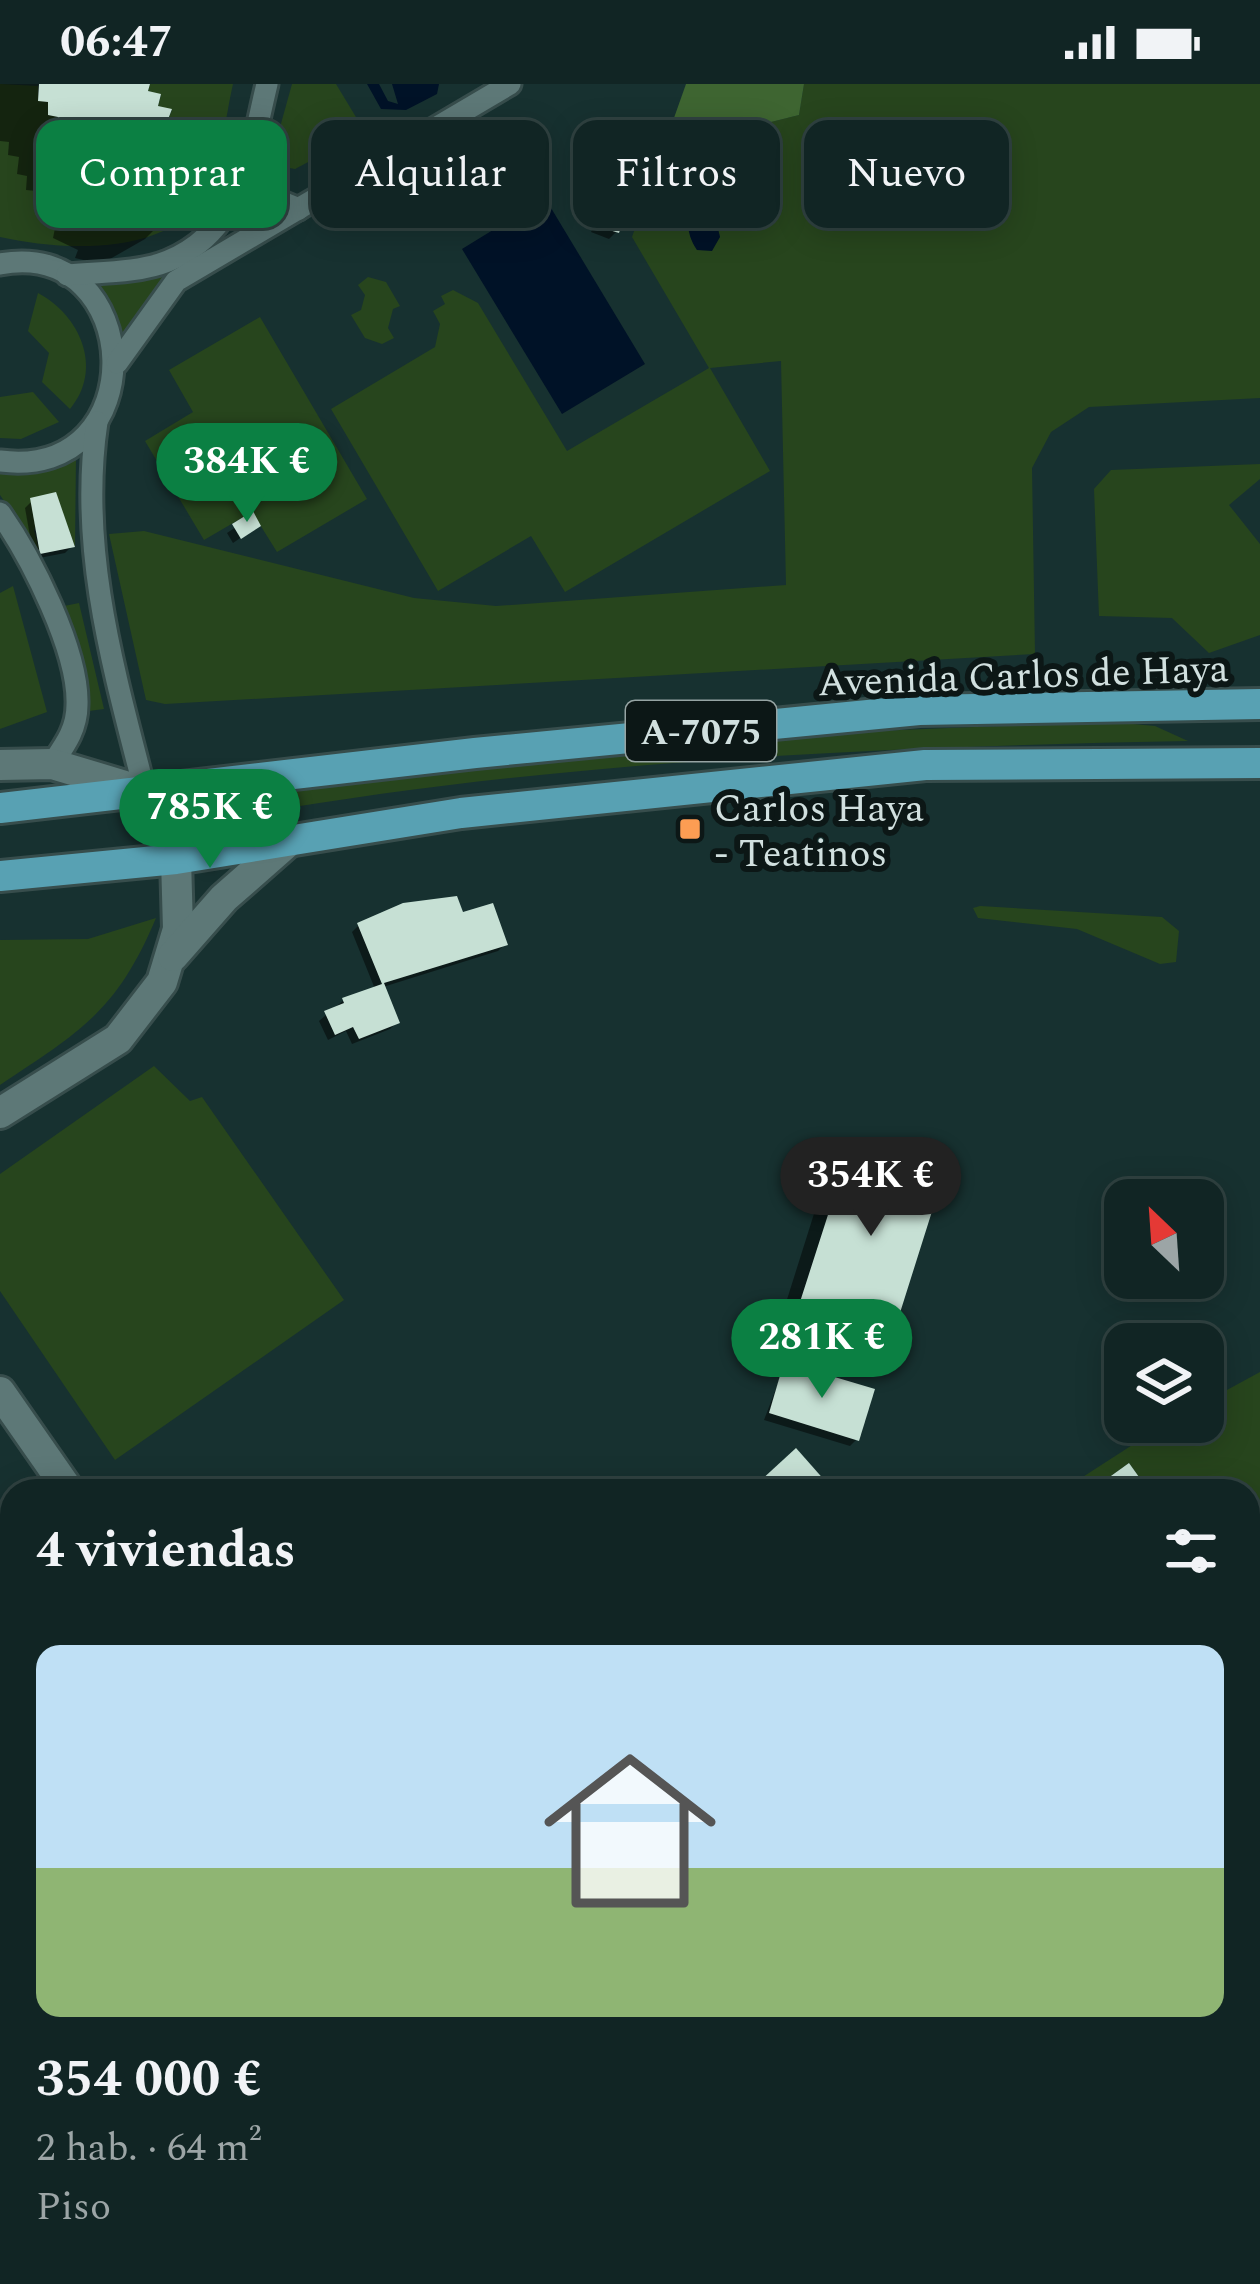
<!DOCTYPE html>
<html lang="es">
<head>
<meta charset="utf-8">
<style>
  :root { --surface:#112524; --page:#1e3131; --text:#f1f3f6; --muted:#9ca5a6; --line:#304241; --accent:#0b8043 }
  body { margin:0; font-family:Spectral,serif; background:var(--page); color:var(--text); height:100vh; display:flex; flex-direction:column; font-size:45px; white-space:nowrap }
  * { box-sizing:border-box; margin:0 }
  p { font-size:39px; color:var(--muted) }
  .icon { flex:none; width:66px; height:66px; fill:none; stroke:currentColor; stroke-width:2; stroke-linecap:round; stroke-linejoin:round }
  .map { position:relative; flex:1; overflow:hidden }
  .drawer { position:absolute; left:0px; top:1395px; width:1260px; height:807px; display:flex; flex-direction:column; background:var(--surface); border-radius:36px 36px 0 0; box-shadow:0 6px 30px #0003,0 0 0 3px var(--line) }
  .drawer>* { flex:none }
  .hud { position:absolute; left:36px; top:36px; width:1188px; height:108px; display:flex; gap:24px }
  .needle { width:78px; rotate:335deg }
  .buttons { position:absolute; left:1104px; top:1095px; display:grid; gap:24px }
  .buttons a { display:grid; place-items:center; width:120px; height:120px; border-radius:24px; background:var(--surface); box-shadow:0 6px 30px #0003,0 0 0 3px var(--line); font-size:60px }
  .price { position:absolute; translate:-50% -102px; padding:0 27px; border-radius:42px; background:var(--accent); color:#fff; font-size:39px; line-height:78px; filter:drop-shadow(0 3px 6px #0008) }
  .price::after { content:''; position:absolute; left:50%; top:72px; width:36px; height:27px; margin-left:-18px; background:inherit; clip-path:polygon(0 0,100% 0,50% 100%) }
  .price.active { background:#222; color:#fff }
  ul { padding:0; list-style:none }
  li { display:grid; align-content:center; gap:24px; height:636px; padding:0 36px }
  li span { display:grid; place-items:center; height:372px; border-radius:24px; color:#555 }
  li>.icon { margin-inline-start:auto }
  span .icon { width:216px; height:216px; fill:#fffc; stroke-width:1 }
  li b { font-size:51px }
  h2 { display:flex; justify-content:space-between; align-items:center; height:144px; padding:0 36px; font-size:51px }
  .pill { padding:0 42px; border-radius:24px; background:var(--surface); box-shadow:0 6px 30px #0003,0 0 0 3px var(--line); font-size:42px; line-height:108px }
  .pill.active { background:var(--accent); color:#fff }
  .status { display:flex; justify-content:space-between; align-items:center; height:84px; padding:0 60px; background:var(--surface); direction:ltr }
  .status svg { height:33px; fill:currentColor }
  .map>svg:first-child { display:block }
  .green { fill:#27451d; fill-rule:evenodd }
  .forest { fill:#3e6531 }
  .water { fill:#001227 }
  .shadow { fill:#0007 }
  .building { fill:#c6e0d4 }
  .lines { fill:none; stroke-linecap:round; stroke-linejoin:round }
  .lane-casing { stroke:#374d4c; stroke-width:27 }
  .street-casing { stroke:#374d4c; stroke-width:36 }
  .secondary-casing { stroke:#374d4c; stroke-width:36 }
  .primary-casing { stroke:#374d4c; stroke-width:36 }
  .lane { stroke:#5d7877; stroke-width:21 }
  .street { stroke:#5d7877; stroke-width:30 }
  .secondary { stroke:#5d7877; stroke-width:30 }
  .primary { stroke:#58a1b3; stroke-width:30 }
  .poi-dot { fill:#fc9d53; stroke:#0c1716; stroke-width:4.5 }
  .labels { text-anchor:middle; stroke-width:12; stroke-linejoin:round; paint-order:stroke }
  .shield { fill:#0c1716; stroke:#96a4a3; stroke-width:3 }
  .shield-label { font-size:36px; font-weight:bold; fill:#d1e0df }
  .street-label { font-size:39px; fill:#d1e0df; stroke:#0c1716 }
  .poi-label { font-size:39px; fill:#d1e0df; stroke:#0c1716; text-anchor:start }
</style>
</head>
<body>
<div class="status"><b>06:47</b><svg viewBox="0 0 49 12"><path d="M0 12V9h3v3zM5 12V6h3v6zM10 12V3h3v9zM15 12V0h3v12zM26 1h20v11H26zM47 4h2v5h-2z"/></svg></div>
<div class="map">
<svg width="1260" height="2200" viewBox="0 0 1260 2200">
  <rect width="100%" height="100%" fill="#173130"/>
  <!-- green -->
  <g class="green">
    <path d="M0 0 38 2V16L48 18V31L58 33 57 49 67 52 65 66 76 67 82 96 95 99 93 113 117 125 114 133 143 140 189 115 195 88 190 84 193 72 185 70 188 58 176 54 180 43 167 38 172 26 158 22 161 11 148 7 150 0H233C226 30 220 84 206 109 171 173 62 167 0 153Z"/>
    <path d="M292 0H336L365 48 295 85 284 83 277 54Z"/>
    <path d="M804 0H1260V314L1089 323 1051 348 1032 384 1035 570 165 620 146 616 109 450 144 447 414 514 496 522 786 501 781 277 710 284 770 387 565 508 531 452 438 507 331 325 435 263 440 240 433 227 445 220 441 212 453 206 478 219 567 367 709 284 632 153 663 65 799 31ZM760 69 703 106 702 117 713 126 720 153 697 166 690 152 707 88 727 86 729 73Z"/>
    <path d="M166 191 122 251 98 202Z"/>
    <path d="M368 193 386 198 400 222 393 225 388 244 394 254 382 260 365 254 351 231 361 226 365 211 358 201Z"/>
    <path d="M38 209C80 231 104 285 70 325L42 298 49 269 28 247Z"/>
    <path d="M260 233 367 415 277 468 252 428 204 456 145 357 193 328 169 286Z"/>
    <path d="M33 308 59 338 21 355 0 354V313Z"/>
    <path d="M76 372 75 463 55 408 34 446 40 470 0 411V388L34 389Z"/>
    <path d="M1260 380V395L1229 421 1260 460V551L1209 569 1172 534 1099 532 1094 405 1111 386Z"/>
    <path d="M13 502 47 628 0 645V509Z"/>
    <path d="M79 519 104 625 89 627 64 522Z"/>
    <path d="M1122 639 1155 642 1188 657C870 663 550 677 236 733L232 716C526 666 824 644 1122 639Z"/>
    <path d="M980 822 1162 833 1179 847 1176 878 1160 880 1077 845 978 834 973 824Z"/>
    <path d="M156 834C117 927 81 947 0 1001V856L88 855Z"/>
    <path d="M154 982 190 1017 202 1013 344 1216 115 1376 0 1207V1090Z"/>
    <path d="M1260 1288V1431L1248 1446V1407H1149L1129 1379 1090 1407H1061L1168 1338H1203V1319Z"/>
    <path d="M681 2190H860L866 2200H688Z"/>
  </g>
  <!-- forest -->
  <path class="forest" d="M686 0H804L799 31 663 65Z"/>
  <!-- water -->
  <g class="water">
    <path d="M367 0H379L388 17 398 20 392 0H439L437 10 406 26 381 25Z"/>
    <path d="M760 69 765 88 738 97 711 96 702 116 713 125 720 153 712 167 697 166C677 138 690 91 726 86L728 74Z"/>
    <path d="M545 114 645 280 562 330 462 165Z"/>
  </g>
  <!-- shadow -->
  <g class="shadow">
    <path d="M0 0H147L145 9 182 72 187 113 145 155 110 175 100 180 75 174 78 166 53 154 56 139 42 137 36 107 26 106 27 92 17 90 19 73 8 71 9 58 0 57Z"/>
    <path d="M608 110 616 148 609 155 591 148Z"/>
    <path d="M32 417 72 462 65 469 34 475 25 424Z"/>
    <path d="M252 432 258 442 233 459 227 449Z"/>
    <path d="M461 831 505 860 498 867 383 903 397 938 390 945 352 960 346 947 328 956 319 937 344 916 375 905 352 848 359 841Z"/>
    <path d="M853 1056 891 1250 868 1273 840 1264 831 1272 782 1256 786 1247 778 1244 830 1079Z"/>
    <path d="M785 1281 857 1355 850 1362 764 1336Z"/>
    <path d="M0 1424 12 1442V1664L0 1647Z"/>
    <path d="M1260 1797V2200H895L889 2190H1248V1804Z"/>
    <path d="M12 1936V2139L0 2151V1944Z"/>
    <path d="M135 2190H283L268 2200H120Z"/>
    <path d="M369 2190H527L534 2200H376Z"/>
  </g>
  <!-- building -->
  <g class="building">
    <path d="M39 0H150L148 7 161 10 158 22 172 25 167 38 181 42 176 54 189 58 185 70 193 72 190 84 195 87 189 115 151 131 154 135 143 140 114 133 117 125 93 113 95 99 82 97 76 67 65 66 67 52 57 49 58 33 48 31V18L38 17Z"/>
    <path d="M607 107 630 114 619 149 596 142Z"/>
    <path d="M56 408 75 463 40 470 30 414Z"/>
    <path d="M253 427 261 442 241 455 232 440Z"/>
    <path d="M457 812 463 828 493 819 508 861 384 899 400 939 359 955 353 943 335 951 324 927 344 919 342 914 382 900 357 839 403 819Z"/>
    <path d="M853 1053 946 1083 893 1251 860 1241 857 1251 803 1233 807 1224 799 1221Z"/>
    <path d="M784 1278 875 1305 859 1357 769 1329Z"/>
    <path d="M796 1364 834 1407H765L758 1399Z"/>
    <path d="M1129 1379 1149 1407H1090Z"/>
    <path d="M0 1420 12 1438V1551L0 1559Z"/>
    <path d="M1248 1643 1252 1652 1260 1648V1688L1248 1694Z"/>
    <path d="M1260 1794V2200H905L899 2190H1248V1801Z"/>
    <path d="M12 1932V2027L0 2017V1940Z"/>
    <path d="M12 2048V2131L0 2139V2056Z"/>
    <path d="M136 2190H265L250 2200H122Z"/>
    <path d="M454 2190H531L538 2200H460Z"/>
  </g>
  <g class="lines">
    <!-- lane casing -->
    <g class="lane-casing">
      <g id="lane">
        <path d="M246 86 260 109 299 125"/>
        <path d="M0 180C145 153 156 397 0 377"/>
        <path d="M67 191C98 188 139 189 168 177 243 146 250 70 267 0"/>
        <path d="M117 279 176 197 510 0"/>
        <path d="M97 338C78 464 114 587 145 708"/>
        <path d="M0 429C31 473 79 567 77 621 77 645 65 661 52 680"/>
      </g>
    </g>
    <!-- street casing -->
    <g class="street-casing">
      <path id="street" d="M13 2200 27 2190"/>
    </g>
    <!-- secondary casing -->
    <g class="secondary-casing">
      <g id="secondary">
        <path d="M0 681 52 680 145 708 176 775 178 845 162 898 118 955 0 1029"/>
        <path d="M173 872 224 814 289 757"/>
        <path d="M0 1308 69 1407"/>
        <path d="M616 2190 623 2200"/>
      </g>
    </g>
    <!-- primary casing -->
    <g class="primary-casing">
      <g id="primary">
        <path d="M0 724 475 669 919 626 1260 620"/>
        <path d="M0 792 176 775 461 729 925 681 1260 679"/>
      </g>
    </g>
    <!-- lane -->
    <use href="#lane" class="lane"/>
    <!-- street -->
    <use href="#street" class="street"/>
    <!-- secondary -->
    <use href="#secondary" class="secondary"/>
    <!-- primary -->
    <use href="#primary" class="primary"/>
  </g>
  <!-- markers -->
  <rect class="poi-dot" x="678" y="733" width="24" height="24" rx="6"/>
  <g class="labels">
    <!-- shield labels -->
    <rect class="shield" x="626" y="617" width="150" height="60" rx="9"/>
    <g class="shield-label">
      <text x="701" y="660">A-7075</text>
    </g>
    <!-- street labels -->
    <g class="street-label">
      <text transform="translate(1023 590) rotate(-2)" y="14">Avenida Carlos de Haya</text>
    </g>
    <!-- poi labels -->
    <g class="poi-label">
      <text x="714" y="737">Carlos Haya<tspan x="714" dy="45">- Teatinos</tspan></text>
    </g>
  </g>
</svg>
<div class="buttons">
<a><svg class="needle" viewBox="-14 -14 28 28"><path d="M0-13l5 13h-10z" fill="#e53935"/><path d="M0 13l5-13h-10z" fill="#9ca5a6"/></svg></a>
<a><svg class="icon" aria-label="layers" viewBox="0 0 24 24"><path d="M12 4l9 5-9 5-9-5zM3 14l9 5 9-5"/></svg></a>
</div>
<b class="price" style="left:247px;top:441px">384K €</b>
<b class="price" style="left:210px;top:787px">785K €</b>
<b class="price active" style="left:871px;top:1155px">354K €</b>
<b class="price" style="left:822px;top:1317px">281K €</b>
<div class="hud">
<a class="pill active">Comprar</a>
<a class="pill">Alquilar</a>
<a class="pill">Filtros</a>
<a class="pill">Nuevo</a>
</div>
<section class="drawer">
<h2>4 viviendas<svg class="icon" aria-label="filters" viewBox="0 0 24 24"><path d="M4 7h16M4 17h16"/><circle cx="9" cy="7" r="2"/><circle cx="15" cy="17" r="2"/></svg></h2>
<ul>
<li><span style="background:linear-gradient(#bfe0f5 60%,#8fb573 0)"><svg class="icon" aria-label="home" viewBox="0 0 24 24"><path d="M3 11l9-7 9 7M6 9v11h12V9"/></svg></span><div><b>354 000 €</b><p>2 hab. · 64 m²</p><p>Piso</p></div></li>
</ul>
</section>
</div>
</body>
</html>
